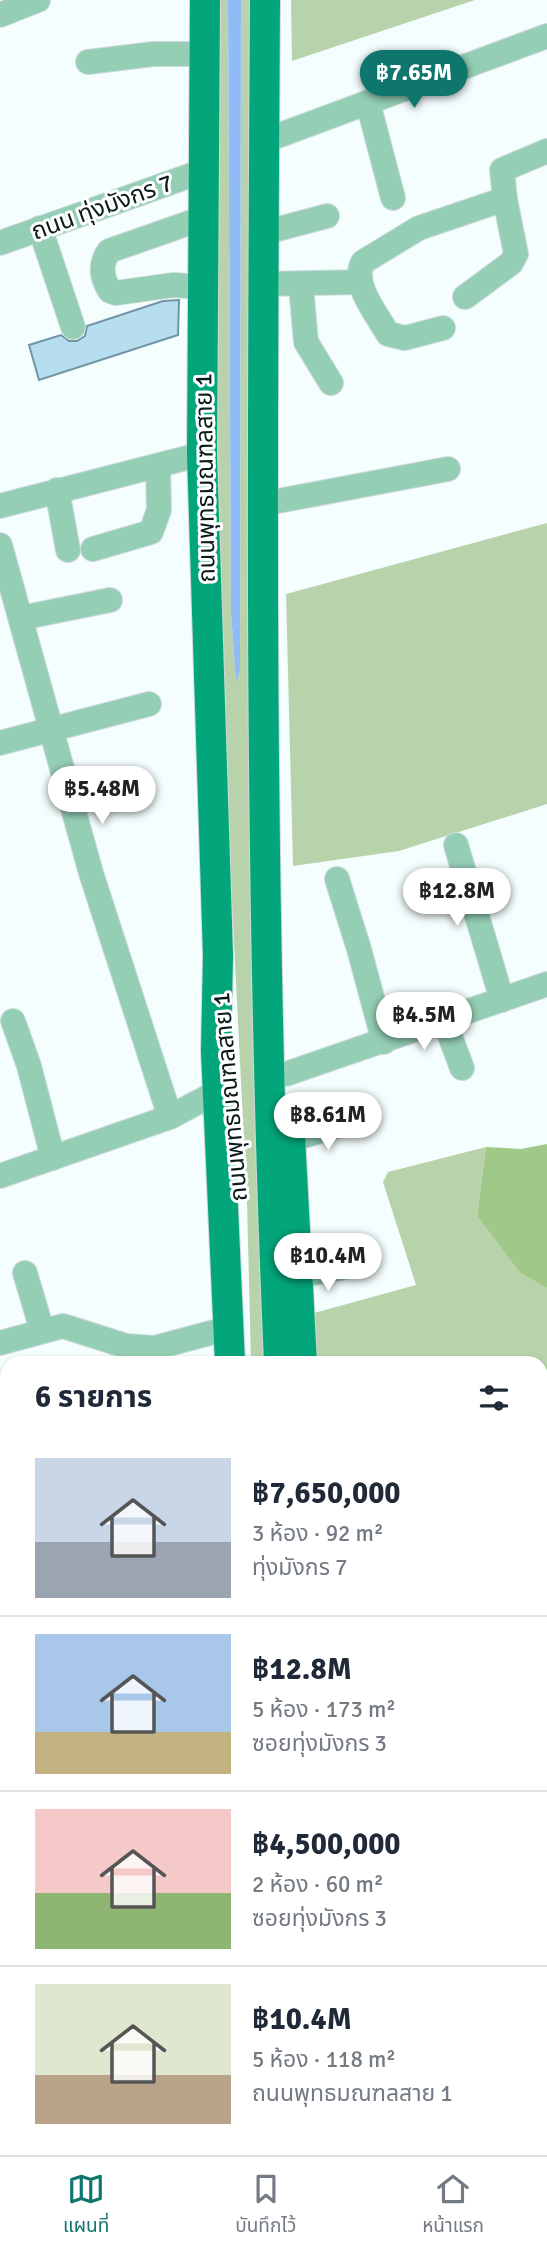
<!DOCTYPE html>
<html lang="th">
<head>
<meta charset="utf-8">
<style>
  :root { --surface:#fff; --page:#f2f2f3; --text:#1f2937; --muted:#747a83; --line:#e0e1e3; --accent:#0f766e }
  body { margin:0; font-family:Signika,"Noto Sans Thai",sans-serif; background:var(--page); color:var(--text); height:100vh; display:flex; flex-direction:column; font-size:26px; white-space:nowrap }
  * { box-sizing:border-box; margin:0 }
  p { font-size:23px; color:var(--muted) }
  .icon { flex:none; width:38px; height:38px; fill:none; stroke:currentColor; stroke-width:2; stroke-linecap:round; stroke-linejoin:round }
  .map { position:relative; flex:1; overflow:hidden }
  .drawer { position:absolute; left:0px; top:1356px; width:548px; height:800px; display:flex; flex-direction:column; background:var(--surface); border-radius:21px 21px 0 0; box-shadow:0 2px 5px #0004 }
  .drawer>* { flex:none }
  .price { position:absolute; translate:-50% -60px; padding:0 16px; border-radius:24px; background:#fff; color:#222; font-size:23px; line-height:46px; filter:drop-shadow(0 2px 4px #0008) }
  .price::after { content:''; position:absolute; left:50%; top:42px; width:21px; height:16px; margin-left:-10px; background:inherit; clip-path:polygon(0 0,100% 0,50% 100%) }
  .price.active { background:var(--accent); color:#fff }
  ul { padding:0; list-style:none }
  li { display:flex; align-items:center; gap:21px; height:175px; padding:0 35px }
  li+li { border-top:2px solid var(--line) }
  li span { display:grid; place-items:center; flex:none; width:196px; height:140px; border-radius:0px; color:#555 }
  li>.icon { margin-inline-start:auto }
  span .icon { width:84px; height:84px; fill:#fffc; stroke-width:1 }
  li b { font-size:30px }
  h2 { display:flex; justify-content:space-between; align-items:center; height:84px; padding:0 35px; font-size:30px }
  .tab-bar { display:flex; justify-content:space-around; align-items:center; height:98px; border-top:2px solid var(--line); background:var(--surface); font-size:19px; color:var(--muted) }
  .tab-bar a { display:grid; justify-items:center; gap:4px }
  .tab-bar .active { color:var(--accent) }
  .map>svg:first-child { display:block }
  .green { fill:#b8d3ab }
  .forest { fill:#9fc889 }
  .water { fill:#91bbf7 }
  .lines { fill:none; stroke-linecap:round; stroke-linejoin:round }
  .canal { stroke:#91bbf7; stroke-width:18 }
  .building { fill:#b7deef; stroke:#7195a5; stroke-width:2 }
  .minor-casing { stroke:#cfdada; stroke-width:26 }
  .major-casing { stroke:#cfdada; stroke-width:32 }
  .minor { stroke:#94cfb5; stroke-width:24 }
  .major { stroke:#03a67a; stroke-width:30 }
  .labels { text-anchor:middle; stroke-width:6; stroke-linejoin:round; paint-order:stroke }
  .street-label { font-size:24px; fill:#091b1b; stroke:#fff }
</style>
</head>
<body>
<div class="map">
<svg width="547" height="2155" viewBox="0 0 547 2155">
  <rect width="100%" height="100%" fill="#f5fefe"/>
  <!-- green -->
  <g class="green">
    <path d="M215 0H228L231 613 236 680 240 669 241 0H253L273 1363H251L247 1201 215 566Z"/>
    <path d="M291 0H475L292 61Z"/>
    <path d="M547 523V804L399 851 293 866 286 594Z"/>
    <path d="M486 1147 477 1216 520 1273 547 1288V1614L541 1598V1363H316L314 1313 416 1285 383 1182 388 1172Z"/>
  </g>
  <!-- forest -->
  <path class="forest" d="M547 1144V1288L520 1273 477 1216 486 1147 521 1149Z"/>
  <!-- water -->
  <path class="water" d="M228 0H241L240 670 236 682 231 613Z"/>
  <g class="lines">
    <!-- canal -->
    <g class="canal">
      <path d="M0 1659 7 1671"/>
      <path d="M205 2149 206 2155"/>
    </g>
  </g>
  <!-- building -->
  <path class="building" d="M179 300 178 335 39 380 29 345 61 335 69 341H77L85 336 87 326 163 301Z"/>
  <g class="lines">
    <!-- minor casing -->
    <g class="minor-casing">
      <g id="minor">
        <path d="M0 15 38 0"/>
        <path d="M88 62 153 54H205"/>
        <path d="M368 103 393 198"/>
        <path d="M264 141 547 36"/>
        <path d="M203 218 109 251C100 264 101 277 110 291L116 293 173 285 203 287"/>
        <path d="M40 228 73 327"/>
        <path d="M263 233 327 216"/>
        <path d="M0 243 203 171"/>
        <path d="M263 284 360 282"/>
        <path d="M301 286 306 342 331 383"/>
        <path d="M465 297 511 263 516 254 505 199"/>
        <path d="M443 328 405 338 388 334C377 314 351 284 363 262L419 228 505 199 502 170 547 151"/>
        <path d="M57 490 68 550"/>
        <path d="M262 504 448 469"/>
        <path d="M0 506 202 454"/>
        <path d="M0 545 91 873 170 1117"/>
        <path d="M93 549 151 532 159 510 158 467"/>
        <path d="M21 618 110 600"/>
        <path d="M0 743 149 704"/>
        <path d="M456 845 502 1000"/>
        <path d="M337 879 359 949 384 1042"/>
        <path d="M444 1020 462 1068"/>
        <path d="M13 1021 29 1066 53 1158"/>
        <path d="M286 1074 547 984"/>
        <path d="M290 1140 353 1121"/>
        <path d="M0 1176 170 1117 217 1092"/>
        <path d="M25 1273 42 1330"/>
        <path d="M298 1276 350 1266"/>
        <path d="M0 1343 63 1326 126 1346 154 1348 229 1328"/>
        <path d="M0 1388 7 1386"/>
        <path d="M541 1769 547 1787"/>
        <path d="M541 2077H547"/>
        <path d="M0 2085 7 2086"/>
        <path d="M408 2149 409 2155"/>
        <path d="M464 2149 467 2155"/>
        <path d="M46 2155 47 2149"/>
      </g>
    </g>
    <!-- major casing -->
    <g class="major-casing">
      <g id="major">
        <path d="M205 0 202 454 218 956 216 1051 230 1363"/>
        <path d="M265 0C262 454 259 909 279 1363"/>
        <path d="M290 1136 302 1363"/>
        <path d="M0 1885 7 1886"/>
        <path d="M0 1927H7"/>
        <path d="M541 1949H547"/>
        <path d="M0 1960 7 1961"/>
        <path d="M541 1984 547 1985"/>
        <path d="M0 1994H7"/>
        <path d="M541 2019 547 2020"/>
        <path d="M541 2056 547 2057"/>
        <path d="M173 2149V2155"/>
        <path d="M255 2149 256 2155"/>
        <path d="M281 2149V2155"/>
        <path d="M314 2149V2155"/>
        <path d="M335 2149V2155"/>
      </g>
    </g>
    <!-- minor -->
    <use href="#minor" class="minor"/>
    <!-- major -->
    <use href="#major" class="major"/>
  </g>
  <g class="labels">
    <!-- street labels -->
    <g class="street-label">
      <text transform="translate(102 207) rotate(-20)" y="8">ถนน ทุ่งมังกร 7</text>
      <text transform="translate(205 478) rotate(-91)" y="8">ถนนพุทธมณฑลสาย 1</text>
      <text transform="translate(230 1097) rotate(-95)" y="8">ถนนพุทธมณฑลสาย 1</text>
    </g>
  </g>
</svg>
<b class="price active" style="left:414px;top:110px">฿7.65M</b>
<b class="price" style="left:102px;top:826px">฿5.48M</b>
<b class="price" style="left:457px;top:928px">฿12.8M</b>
<b class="price" style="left:424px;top:1052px">฿4.5M</b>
<b class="price" style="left:328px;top:1152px">฿8.61M</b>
<b class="price" style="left:328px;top:1293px">฿10.4M</b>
<section class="drawer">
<h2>6 รายการ<svg class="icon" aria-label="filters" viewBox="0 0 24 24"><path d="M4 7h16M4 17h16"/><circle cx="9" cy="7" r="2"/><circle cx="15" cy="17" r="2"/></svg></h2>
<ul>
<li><span style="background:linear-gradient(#c9d6e8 60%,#9aa5b1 0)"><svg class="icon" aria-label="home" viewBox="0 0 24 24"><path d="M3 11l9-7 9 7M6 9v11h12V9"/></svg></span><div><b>฿7,650,000</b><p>3 ห้อง · 92 m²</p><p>ทุ่งมังกร 7</p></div></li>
<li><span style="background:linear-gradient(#a9c7e8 70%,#c2b280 0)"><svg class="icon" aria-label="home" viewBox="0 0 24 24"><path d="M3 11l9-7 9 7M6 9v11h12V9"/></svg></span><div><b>฿12.8M</b><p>5 ห้อง · 173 m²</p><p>ซอยทุ่งมังกร 3</p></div></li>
<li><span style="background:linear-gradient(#f6c9c9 60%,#8fb573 0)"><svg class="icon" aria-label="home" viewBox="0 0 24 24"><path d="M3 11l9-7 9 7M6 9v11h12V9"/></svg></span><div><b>฿4,500,000</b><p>2 ห้อง · 60 m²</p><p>ซอยทุ่งมังกร 3</p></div></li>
<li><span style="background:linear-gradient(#dfe7d0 65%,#b9a48a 0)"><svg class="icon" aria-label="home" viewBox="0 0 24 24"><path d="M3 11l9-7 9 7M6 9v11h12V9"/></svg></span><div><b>฿10.4M</b><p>5 ห้อง · 118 m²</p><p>ถนนพุทธมณฑลสาย 1</p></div></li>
</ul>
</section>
</div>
<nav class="tab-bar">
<a class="active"><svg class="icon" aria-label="map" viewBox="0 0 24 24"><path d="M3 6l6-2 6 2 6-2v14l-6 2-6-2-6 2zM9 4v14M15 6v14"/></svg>แผนที่</a>
<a><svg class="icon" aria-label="saved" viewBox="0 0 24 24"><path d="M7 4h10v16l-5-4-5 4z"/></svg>บันทึกไว้</a>
<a><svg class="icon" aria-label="home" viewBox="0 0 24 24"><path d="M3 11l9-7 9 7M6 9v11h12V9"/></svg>หน้าแรก</a>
</nav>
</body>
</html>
